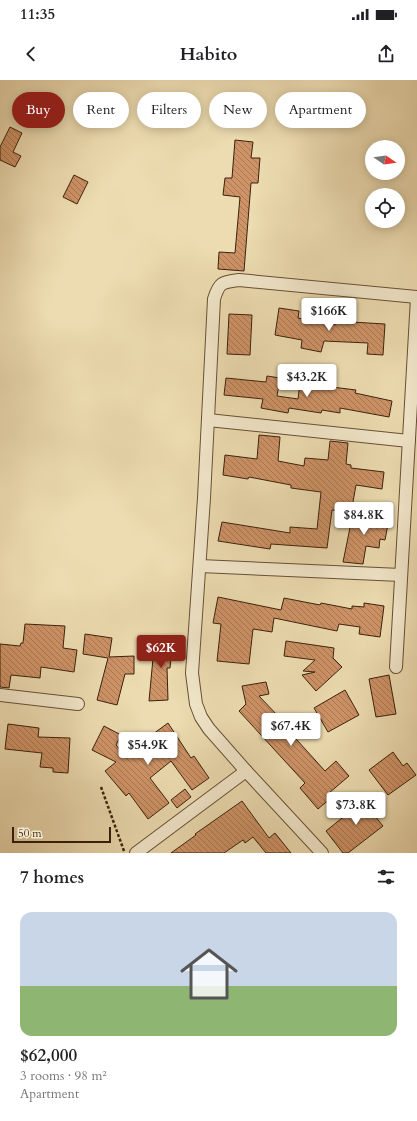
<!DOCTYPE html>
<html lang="en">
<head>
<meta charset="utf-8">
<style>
  :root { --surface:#fff; --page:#f2f2f2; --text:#202124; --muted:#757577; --line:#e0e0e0; --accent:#8f2418 }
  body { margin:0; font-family:Cardo,serif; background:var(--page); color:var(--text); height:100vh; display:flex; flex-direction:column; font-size:15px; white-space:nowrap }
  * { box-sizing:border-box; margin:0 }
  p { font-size:13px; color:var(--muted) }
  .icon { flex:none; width:22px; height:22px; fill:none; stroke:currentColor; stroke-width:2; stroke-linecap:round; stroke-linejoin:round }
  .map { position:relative; height:773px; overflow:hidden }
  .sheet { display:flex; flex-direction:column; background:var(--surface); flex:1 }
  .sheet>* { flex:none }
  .top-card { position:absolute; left:12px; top:12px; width:393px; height:36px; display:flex; gap:8px }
  .needle { width:26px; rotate:103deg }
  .fabs { position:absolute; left:365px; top:60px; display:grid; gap:8px }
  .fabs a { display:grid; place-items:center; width:40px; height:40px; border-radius:50%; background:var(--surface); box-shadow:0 2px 10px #0003; font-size:20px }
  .scale { position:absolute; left:12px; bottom:10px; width:99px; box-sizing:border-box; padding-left:4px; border:2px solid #3b210c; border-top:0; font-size:11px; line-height:14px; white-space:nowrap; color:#3b210c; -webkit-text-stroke:3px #f3e8cc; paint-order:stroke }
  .price { position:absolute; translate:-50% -34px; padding:0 9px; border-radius:4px; background:#fff; color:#222; font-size:13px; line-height:26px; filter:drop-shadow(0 1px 2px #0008) }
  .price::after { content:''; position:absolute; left:50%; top:24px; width:12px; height:9px; margin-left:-6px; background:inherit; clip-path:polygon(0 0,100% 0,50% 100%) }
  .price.selected { background:var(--accent); color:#fff }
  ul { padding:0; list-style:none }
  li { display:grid; align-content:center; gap:8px; height:212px; padding:0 20px }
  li+li { border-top:1px solid var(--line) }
  li span { display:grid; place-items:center; height:124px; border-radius:12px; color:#555 }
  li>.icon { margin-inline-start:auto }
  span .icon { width:72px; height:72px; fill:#fffc; stroke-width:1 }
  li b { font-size:17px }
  h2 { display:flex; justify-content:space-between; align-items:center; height:48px; padding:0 20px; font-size:17px }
  .chip { padding:0 14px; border-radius:18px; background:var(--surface); box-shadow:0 2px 10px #0003; font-size:14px; line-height:36px }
  .chip.selected { background:var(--accent); color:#fff }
  .status { display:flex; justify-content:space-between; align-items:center; height:28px; padding:0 20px; background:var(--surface); direction:ltr }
  .status svg { height:11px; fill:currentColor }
  header { display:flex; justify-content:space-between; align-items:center; height:52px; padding:0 20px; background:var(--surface); font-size:18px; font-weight:700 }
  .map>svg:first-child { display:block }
  .building { fill:url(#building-back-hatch); stroke:#3b210c }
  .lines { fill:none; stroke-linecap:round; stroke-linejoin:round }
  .street-casing { stroke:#685035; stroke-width:14 }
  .path { stroke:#3b210c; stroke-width:2.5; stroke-dasharray:3 2; stroke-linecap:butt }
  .street { stroke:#f3e8cc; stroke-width:12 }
</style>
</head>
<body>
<div class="status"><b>11:35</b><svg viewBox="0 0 49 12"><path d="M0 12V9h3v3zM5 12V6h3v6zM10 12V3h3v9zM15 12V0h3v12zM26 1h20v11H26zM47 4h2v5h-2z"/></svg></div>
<header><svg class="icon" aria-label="back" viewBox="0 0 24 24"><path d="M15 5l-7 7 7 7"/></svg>Habito<svg class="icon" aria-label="share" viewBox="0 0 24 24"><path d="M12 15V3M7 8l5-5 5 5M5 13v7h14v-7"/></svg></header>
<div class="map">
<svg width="417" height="773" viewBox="0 0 417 773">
  <defs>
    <pattern id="building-back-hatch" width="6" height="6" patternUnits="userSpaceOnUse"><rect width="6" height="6" fill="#ce9367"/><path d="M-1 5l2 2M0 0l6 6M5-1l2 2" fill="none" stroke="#a87853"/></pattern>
  </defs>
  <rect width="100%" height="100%" fill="#eddcb1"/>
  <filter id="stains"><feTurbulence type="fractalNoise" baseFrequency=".005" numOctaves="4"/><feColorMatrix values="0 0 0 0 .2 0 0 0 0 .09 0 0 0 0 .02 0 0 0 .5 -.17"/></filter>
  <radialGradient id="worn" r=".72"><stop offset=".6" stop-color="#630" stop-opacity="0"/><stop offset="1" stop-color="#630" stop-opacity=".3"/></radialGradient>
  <!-- building -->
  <g class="building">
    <path d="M10 47 22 53 13 72 21 76 15 87 0 80V67Z"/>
    <path d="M235 60 253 62 251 78H260L258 103H251L244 191 218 189 219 172 235 173 240 117 223 115 225 98H232Z"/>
    <path d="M74 95 88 102 77 124 63 117Z"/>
    <path d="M279 228 299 231 298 238 335 245V241L385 244 383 275 367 274 368 263 324 261 321 272 301 268 302 260 275 255Z"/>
    <path d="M229 234 252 235 250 275 227 274Z"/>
    <path d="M267 296 280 298 277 316 298 319 300 303 356 310 355 313 392 321 389 337 340 328V333L322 330 321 333 289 328 288 333 261 328 263 319 224 315 226 298 266 302Z"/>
    <path d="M259 355 280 357 278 381 304 386 305 378 328 380 330 361 348 363 346 384 351 385V388L384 392 382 409 356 405 351 433 332 430 327 468 271 464 270 469 218 461 222 442 290 453V447L317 449 321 412 291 408V405L249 397 248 399 223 395 225 375 257 379Z"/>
    <path d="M353 433 389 439 385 460 380 459 379 468 366 466 363 484 343 482Z"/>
    <path d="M218 517 281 530 284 518 320 525 321 523 352 529V526L364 527V523L384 526 380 557 359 554 360 547 339 544 337 551 274 538 272 552 253 549 249 584 217 581 221 544 213 543Z"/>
    <path d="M25 544 65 546 63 568 77 570 74 592 41 587 40 598 11 595 9 608 0 607V564L20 566 21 563H23Z"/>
    <path d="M85 554 112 558 109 577 134 576V594H125L117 625 97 620 108 578 83 574Z"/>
    <path d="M155 557 173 558 170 588H167L168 620 149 621Z"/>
    <path d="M286 561 334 568 333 578 342 587 316 611 302 595 315 592 303 591 315 580 284 576Z"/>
    <path d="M389 595 396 634 376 637 369 599Z"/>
    <path d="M266 602 269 614 259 616 279 637 278 639 325 691 336 681 349 696 329 713 332 717 318 729 300 708 305 703 239 631 246 624 242 606Z"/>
    <path d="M345 610 359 635 328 652 314 628Z"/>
    <path d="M168 643 191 678 194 676 209 698 192 710 171 681 150 698 169 723 148 739 129 713 126 716 105 691 116 682 92 670 104 646 121 655 116 665 127 678 154 656 153 654Z"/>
    <path d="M8 644 39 648 38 657 70 658 68 693 53 692V688L40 687 42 673 5 669Z"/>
    <path d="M393 672 403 686 407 683 416 695 388 715 369 690Z"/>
    <path d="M185 709 191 717 177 728 171 720Z"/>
    <path d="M368 717 380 730 374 735 383 746 348 773H343L326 751Z"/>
    <path d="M242 721 269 758 275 753 291 773H266L253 757 245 763 243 760 224 773H171L196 755 195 754Z"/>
  </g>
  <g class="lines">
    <!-- street casing -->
    <g class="street-casing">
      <g id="street">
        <path d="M208 340 409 361"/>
        <path d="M200 486 401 495"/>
        <path d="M396 587 417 218"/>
        <path d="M0 615 78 624"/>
        <path d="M246 691 209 649 201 637 196 624 192 593 204 418 214 219C219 203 221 202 239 200L417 217"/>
        <path d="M136 773 246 691 322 773"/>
      </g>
    </g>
    <!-- path -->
    <path class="path" d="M101 707 124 771"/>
    <!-- street -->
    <use href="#street" class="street"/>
  </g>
  <rect width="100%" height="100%" filter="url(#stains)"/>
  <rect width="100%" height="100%" fill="url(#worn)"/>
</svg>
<div class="fabs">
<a><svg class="needle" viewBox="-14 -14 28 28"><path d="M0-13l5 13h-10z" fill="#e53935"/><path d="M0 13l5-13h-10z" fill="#757577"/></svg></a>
<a><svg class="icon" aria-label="locate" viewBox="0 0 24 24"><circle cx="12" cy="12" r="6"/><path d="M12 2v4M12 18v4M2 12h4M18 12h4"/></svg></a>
</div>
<div class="scale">50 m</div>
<b class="price" style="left:329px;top:252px">$166K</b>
<b class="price" style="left:307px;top:318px">$43.2K</b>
<b class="price" style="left:364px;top:456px">$84.8K</b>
<b class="price selected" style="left:161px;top:589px">$62K</b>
<b class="price" style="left:291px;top:667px">$67.4K</b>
<b class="price" style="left:148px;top:686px">$54.9K</b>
<b class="price" style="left:356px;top:746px">$73.8K</b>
<div class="top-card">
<a class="chip selected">Buy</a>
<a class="chip">Rent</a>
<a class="chip">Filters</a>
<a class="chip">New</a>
<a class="chip">Apartment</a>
</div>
</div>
<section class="sheet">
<h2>7 homes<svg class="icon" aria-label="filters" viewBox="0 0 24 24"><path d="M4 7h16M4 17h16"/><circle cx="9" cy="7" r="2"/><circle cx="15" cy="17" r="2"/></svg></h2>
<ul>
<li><span style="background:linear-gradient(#c9d6e8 60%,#8fb573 0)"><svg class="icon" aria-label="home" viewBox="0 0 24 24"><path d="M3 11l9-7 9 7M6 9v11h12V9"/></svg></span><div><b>$62,000</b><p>3 rooms · 98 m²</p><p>Apartment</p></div></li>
</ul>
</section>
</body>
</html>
